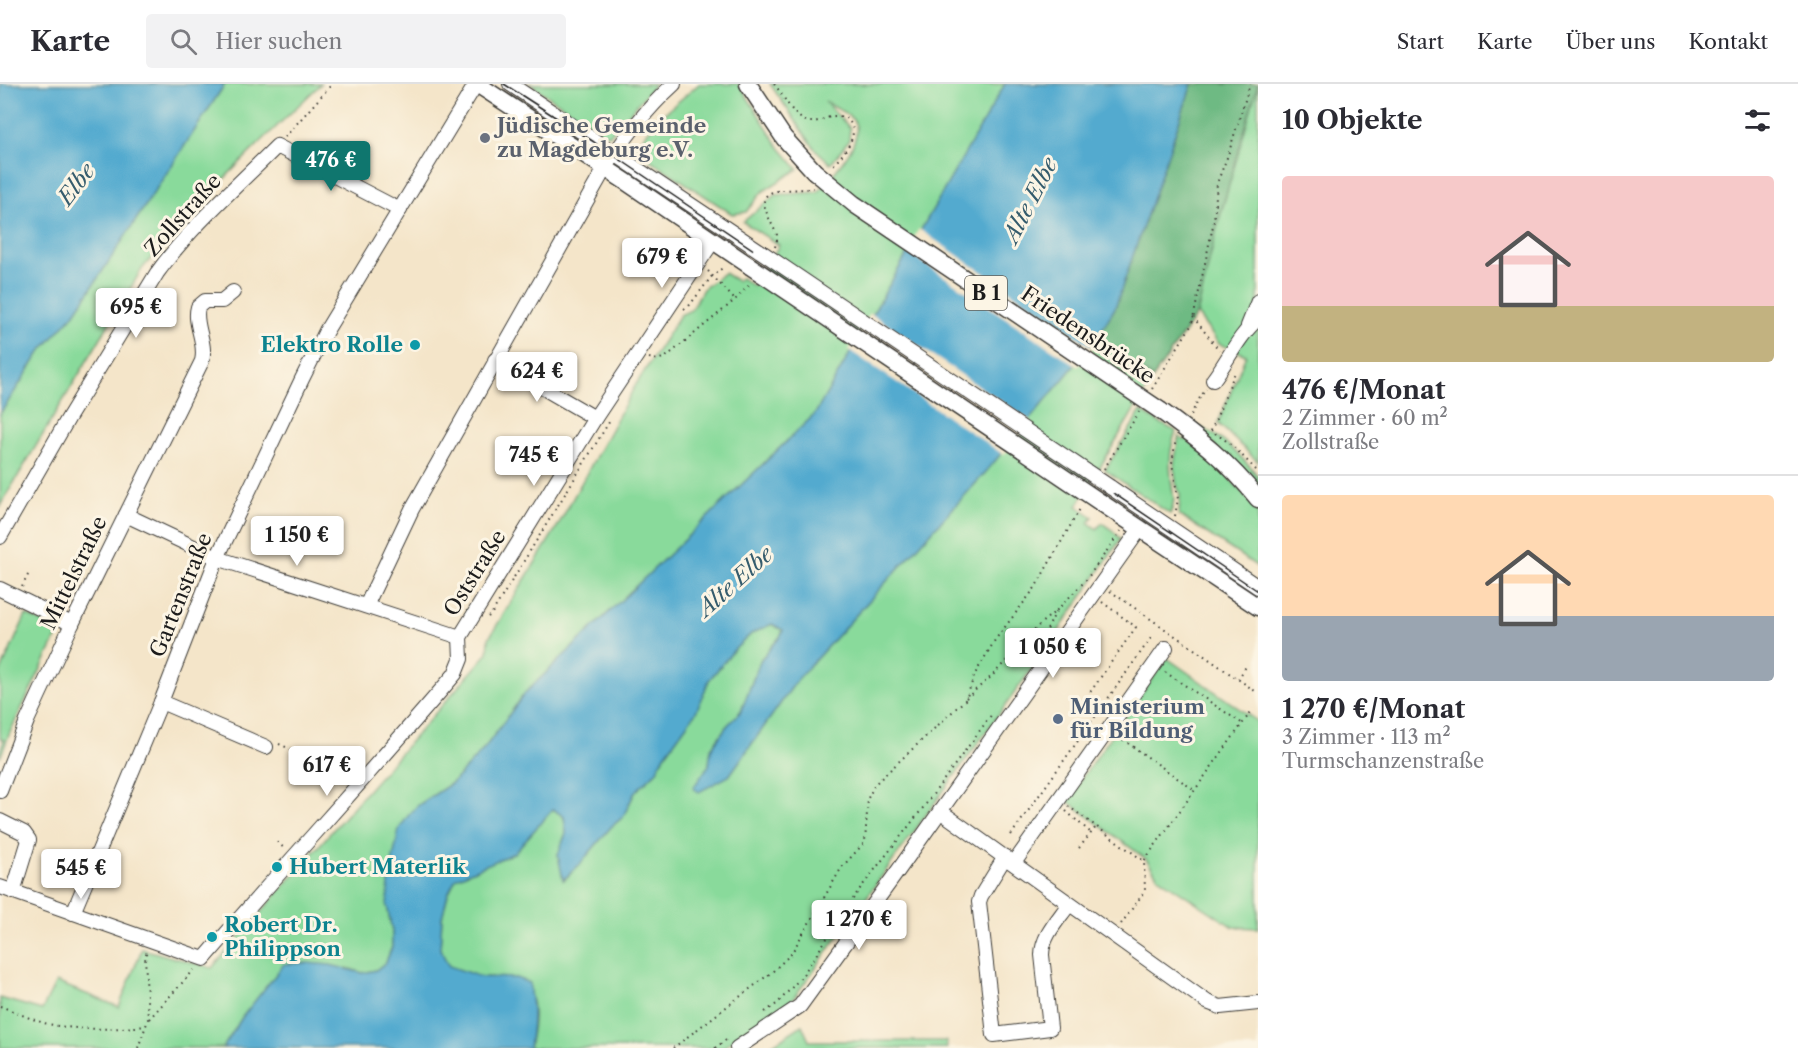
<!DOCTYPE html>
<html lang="de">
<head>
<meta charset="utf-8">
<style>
  :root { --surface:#fff; --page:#f2f2f3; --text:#2b2b33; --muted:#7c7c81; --line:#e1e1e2; --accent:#0f766e }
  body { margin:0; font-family:"Libre Caslon Text",serif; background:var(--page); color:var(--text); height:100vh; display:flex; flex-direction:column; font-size:22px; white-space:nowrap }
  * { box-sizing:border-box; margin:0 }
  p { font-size:20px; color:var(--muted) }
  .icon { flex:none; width:33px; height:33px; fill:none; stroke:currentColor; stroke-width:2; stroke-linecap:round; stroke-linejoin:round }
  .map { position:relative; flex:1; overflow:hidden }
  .drawer { display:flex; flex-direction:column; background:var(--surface); width:540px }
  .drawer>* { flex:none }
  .price { position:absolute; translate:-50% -51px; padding:0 14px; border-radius:6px; background:#fff; color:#222; font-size:20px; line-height:39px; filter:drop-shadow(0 2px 3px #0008) }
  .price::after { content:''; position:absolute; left:50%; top:36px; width:18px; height:14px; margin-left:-9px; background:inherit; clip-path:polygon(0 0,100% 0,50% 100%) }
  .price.current { background:var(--accent); color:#fff }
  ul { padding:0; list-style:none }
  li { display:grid; align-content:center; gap:12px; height:318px; padding:0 24px }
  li+li { border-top:2px solid var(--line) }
  li span { display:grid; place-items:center; height:186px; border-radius:6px; color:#555 }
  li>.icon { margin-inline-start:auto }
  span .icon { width:108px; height:108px; fill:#fffc; stroke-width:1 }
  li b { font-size:26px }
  h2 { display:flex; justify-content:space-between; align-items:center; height:72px; padding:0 24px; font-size:26px }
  header { display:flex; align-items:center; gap:36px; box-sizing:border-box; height:84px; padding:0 30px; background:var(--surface); border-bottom:2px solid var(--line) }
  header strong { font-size:28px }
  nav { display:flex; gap:33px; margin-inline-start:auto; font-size:21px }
  .search { width:420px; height:54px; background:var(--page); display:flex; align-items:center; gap:15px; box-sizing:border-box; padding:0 21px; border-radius:6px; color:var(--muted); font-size:22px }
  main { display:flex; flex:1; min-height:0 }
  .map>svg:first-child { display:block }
  .green { fill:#89da9b; stroke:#527b5c; stroke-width:1.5 }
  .forest { fill:#6eba83; stroke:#456b50; stroke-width:1.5 }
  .water { fill:#53aacf; stroke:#386376; stroke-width:1.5 }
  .pier { fill:#f4e5c9 }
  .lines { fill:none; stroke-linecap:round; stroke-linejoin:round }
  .minor-casing { stroke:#3c3a36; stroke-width:16 }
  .major-casing { stroke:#3c3a36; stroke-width:19 }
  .path { stroke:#3c3a36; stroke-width:2; stroke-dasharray:1.5 4.5; stroke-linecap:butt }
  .minor { stroke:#fff; stroke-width:14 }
  .major { stroke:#fff; stroke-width:16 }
  .tram { stroke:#1c1c1c; stroke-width:1.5 }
  .minor-bridge-casing { stroke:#3c3a36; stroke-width:16; stroke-linecap:butt }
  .major-bridge-casing { stroke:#3c3a36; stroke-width:19; stroke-linecap:butt }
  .minor-bridge { stroke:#fff; stroke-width:14 }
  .major-bridge { stroke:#fff; stroke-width:16 }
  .worship-dot { fill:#6b7280; stroke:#fcf5e5; stroke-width:2 }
  .culture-dot { fill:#0f9aa8; stroke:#fcf5e5; stroke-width:2 }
  .service-dot { fill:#5c6f8a; stroke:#fcf5e5; stroke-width:2 }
  .labels { text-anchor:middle; stroke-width:6; stroke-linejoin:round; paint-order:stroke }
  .shield { fill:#fcf5e5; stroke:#5f5d58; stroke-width:1.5 }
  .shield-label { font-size:20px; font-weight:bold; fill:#1c1c1c }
  .worship-label { font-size:21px; font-weight:bold; fill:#5b616d; stroke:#fcf5e5; text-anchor:start }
  .street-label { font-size:21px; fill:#1c1c1c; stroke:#fcf5e5 }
  .culture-label { font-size:21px; font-weight:bold; fill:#0d838f; stroke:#fcf5e5; text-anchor:start }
  .service-label { font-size:21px; font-weight:bold; fill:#4e5e75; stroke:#fcf5e5; text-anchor:start }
  .water-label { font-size:22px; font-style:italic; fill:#355c6d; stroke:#fcf5e5 }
</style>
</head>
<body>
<header>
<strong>Karte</strong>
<div class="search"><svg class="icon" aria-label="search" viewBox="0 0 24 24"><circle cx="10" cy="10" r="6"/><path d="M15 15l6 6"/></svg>Hier suchen</div>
<nav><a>Start</a><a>Karte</a><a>Über uns</a><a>Kontakt</a></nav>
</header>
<main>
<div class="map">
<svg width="1258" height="964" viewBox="0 0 1258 964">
  <rect width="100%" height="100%" fill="#fcf5e5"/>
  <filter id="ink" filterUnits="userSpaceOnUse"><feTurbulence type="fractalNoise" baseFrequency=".0167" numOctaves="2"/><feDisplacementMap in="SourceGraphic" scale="12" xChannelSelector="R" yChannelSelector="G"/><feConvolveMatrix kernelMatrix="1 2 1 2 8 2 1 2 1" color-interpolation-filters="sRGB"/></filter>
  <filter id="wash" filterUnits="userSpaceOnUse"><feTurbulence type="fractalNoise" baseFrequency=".008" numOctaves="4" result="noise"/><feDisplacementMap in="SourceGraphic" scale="24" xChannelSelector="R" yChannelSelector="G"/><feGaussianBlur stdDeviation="1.35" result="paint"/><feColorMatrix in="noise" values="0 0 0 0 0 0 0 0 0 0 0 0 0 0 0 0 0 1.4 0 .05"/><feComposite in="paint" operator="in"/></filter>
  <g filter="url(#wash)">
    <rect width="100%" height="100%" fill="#f4e5c9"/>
    <!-- green -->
    <g class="green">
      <path d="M225 0H321C259 59 197 119 142 185L0 422V330L41 267 75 229Z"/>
      <path d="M530 0H655L610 51 605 50Z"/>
      <path d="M699 0H739L778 61 798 85 762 108 746 128 732 130 647 74 635 63 660 33Z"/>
      <path d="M770 0H1005L815 330 525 609 484 665 452 699 417 722 387 821 392 847V863L386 878 376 886 363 889 347 884 243 932 223 964H0V914L42 926 56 898 119 923 142 865 212 884 488 569 489 554 557 443 635 302 680 231 691 226 703 205 724 189 737 197 741 194 753 202 760 195 779 161 743 138 775 111 818 108C830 93 868 55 853 36 849 30 832 22 825 18L850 44 849 56 831 80 815 65Z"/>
      <path d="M1258 0V378L1218 339 1246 271 1219 260 1197 230 1218 139Z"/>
      <path d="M1095 257 1153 294 1077 422 1093 433 1089 439 1097 445 1102 439 1112 446 1121 455 1049 561 793 915 722 964H529C532 948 537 924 529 909 525 904 520 899 516 894L481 893 448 882 440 865 442 833 448 810 456 794 514 769 553 725 564 733 566 749 558 771 564 796 580 780 611 743 623 733 635 708 656 688 665 671 696 628 709 596 734 566 751 550 771 540 783 546 780 553 761 575 741 627 726 643 711 665 709 681 729 692 797 596 985 389Z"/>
      <path d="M1141 327 1160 339 1176 347C1170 362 1169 378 1171 394 1172 408 1177 417 1170 430L1105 386Z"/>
      <path d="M1195 342C1219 348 1243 374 1258 392V405Z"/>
      <path d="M1179 352 1183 356 1187 355C1202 369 1253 413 1258 431 1258 441 1258 472 1258 483L1179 431 1180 410 1176 399 1174 379Z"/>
      <path d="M26 531 60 546 11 646 0 674V667L4 656 0 654V589Z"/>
      <path d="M1167 574 1258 638V844L1233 843 1158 793 1146 775 1066 716Z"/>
      <path d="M802 941 809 957H946L947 964H767Z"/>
    </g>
    <!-- forest -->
    <path class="forest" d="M1192 0H1258L1218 139 1197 230 1153 294 1095 257 1115 224Z"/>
    <!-- water -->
    <g class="water">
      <path d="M0 0H225L75 229 41 267 0 330Z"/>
      <path d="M1005 0H1192L1115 224 1095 257 985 389 797 596 729 692 699 708 693 704 709 681 711 665 726 643 741 627 761 575 780 553 783 546 772 540 751 550 734 566 709 596 696 628 665 671 656 688 635 708 623 733 611 743 580 780 563 796 558 771 566 749 564 733 553 725 514 769 456 794 448 810 442 833 440 865 449 882 481 893 516 894 530 899C529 909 532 915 532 924 533 938 531 950 529 964H223L243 932 284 880 307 879 330 881 363 889 376 886 386 878 392 863V847L387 821 390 789 399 745 408 732 417 722 452 699 484 665 525 609 815 330Z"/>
    </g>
    <!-- pier -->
    <g class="pier">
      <path d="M919 145 1094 264 1078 283 906 167Z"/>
      <path d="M870 229 1032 338 1004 371 849 266Z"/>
    </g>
  </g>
  <g filter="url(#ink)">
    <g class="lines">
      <!-- minor casing -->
      <g class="minor-casing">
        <g id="minor">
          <path d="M510 0 760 167"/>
          <path d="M1248 242 1258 217"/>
          <path d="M495 276 595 334"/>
          <path d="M1213 296C1228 276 1239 251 1258 235"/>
          <path d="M1110 403 1258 503"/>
          <path d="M126 431 217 474 460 553"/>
          <path d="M0 453 69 333 157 189C191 142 236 103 277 62L400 126"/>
          <path d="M0 505 72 540"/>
          <path d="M366 522 412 425 600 93C621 58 644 27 674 0"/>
          <path d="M161 618 266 663"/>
          <path d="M0 707 27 637 72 540 202 277C207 258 193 240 198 223L205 217H222L233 208"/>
          <path d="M940 727 1207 918 1220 923 1258 919"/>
          <path d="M0 737 24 749 29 756 13 808"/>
          <path d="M1005 773 981 812 979 818 994 951 1050 944 1042 871C1042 852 1059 835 1069 820"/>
          <path d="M1014 779 1166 564"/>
          <path d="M0 803 204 875C287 779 373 686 455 590L461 575 460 553 595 334 713 157"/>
          <path d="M73 829 161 618 217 474 302 295 326 247 476 0"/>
          <path d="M737 964 800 922 895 791 1140 445"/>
        </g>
      </g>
      <!-- major casing -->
      <g class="major-casing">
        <g id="major">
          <path d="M477 0 625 97 750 182"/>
          <path d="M748 0 784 54 814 87"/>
          <path d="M1161 327C1199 355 1229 378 1258 415"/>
          <path d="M1100 418 1258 523"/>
        </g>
      </g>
      <!-- path -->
      <g class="path">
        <path d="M774 0C784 11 790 29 804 36 814 42 824 33 835 32 840 32 845 33 848 36 863 51 840 73 831 84"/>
        <path d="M285 53 332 0"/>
        <path d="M775 163 777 156V151C773 142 766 130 764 120 762 100 802 108 813 104"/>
        <path d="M708 187 735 216"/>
        <path d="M684 225 689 222 712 192 725 182"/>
        <path d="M1193 233 1219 266"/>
        <path d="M649 274 657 276 666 273 735 216 750 200"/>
        <path d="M1152 305 1192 240 1214 137 1217 99 1228 71 1250 0"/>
        <path d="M1191 331 1197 318 1206 305"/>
        <path d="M1211 347 1236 286"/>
        <path d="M1215 349 1232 361 1258 388"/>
        <path d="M1104 385 1139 328"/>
        <path d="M1175 432 1178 415 1172 379 1176 355"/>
        <path d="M22 503 29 489"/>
        <path d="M1110 507 1258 609"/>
        <path d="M1102 518 1136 543 1084 617 1104 631"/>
        <path d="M488 533 492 529 611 335"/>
        <path d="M1037 567 1056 527"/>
        <path d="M1165 588 1243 640"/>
        <path d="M1238 595 1247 581"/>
        <path d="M966 614 992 592 1041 539 1056 527 1086 496 1121 447"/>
        <path d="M1118 652 1194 706"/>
        <path d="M279 660 351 691"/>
        <path d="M1068 722 1144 777"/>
        <path d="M1066 727 1091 749"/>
        <path d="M1011 751 1151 554"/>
        <path d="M277 758 284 764"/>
        <path d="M1079 764 1096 743"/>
        <path d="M1121 840 1145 807 1144 777 1253 625"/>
        <path d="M0 922C16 928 32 936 48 940 80 947 114 945 146 942"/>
        <path d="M765 928 778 919 802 892 859 806 926 720 992 630"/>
        <path d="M149 935 194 886"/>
        <path d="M138 964 148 936 145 871 147 868"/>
        <path d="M673 964 772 888 791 870 842 783 865 758 868 714 875 700 966 615 975 590 995 556 1035 504 1081 423"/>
        <path d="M715 964 726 956"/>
      </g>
      <!-- minor -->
      <use href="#minor" class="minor"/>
      <!-- major -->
      <use href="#major" class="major"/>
      <!-- tram -->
      <path class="tram" d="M504 0 594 58 1258 507"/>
      <!-- minor-bridge casing -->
      <g class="minor-bridge-casing">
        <path id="minor-bridge" d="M760 167 1110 403"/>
      </g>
      <!-- major-bridge casing -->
      <g class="major-bridge-casing">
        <g id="major-bridge">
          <path d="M814 87 854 120 1161 327"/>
          <path d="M750 182 1100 418"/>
        </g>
      </g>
      <!-- minor-bridge -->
      <use href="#minor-bridge" class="minor-bridge"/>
      <!-- major-bridge -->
      <use href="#major-bridge" class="major-bridge"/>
    </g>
  </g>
  <!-- markers -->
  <circle class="worship-dot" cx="485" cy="54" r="6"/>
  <g class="culture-dot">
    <circle cx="415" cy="261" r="6"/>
    <circle cx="277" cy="783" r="6"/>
    <circle cx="212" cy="853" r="6"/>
  </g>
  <circle class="service-dot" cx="1058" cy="635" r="6"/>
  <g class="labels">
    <!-- shield labels -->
    <rect class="shield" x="965" y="192" width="42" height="34" rx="4.5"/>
    <g class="shield-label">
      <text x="986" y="216">B 1</text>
    </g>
    <!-- worship labels -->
    <g class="worship-label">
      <text x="497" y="49">Jüdische Gemeinde<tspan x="497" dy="24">zu Magdeburg e.V.</tspan></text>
    </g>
    <!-- street labels -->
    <g class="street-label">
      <text transform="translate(183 131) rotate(-48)" y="7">Zollstraße</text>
      <text transform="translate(1088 251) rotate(34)" y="7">Friedensbrücke</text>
      <text transform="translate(74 489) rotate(-64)" y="7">Mittelstraße</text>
      <text transform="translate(475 489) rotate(-58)" y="7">Oststraße</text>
      <text transform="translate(181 511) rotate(-68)" y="7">Gartenstraße</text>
    </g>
    <!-- culture labels -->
    <g class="culture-label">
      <text x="403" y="268" text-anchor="end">Elektro Rolle</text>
      <text x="289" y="790">Hubert Materlik</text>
      <text x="224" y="848">Robert Dr.<tspan x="224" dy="24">Philippson</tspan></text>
    </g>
    <!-- service labels -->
    <g class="service-label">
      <text x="1070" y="630">Ministerium<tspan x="1070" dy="24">für Bildung</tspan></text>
    </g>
    <!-- water labels -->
    <g class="water-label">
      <text transform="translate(76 100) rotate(-53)" y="8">Elbe</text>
      <text transform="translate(1030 116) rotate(-63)" y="8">Alte Elbe</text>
      <text transform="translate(735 497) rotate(-42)" y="8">Alte Elbe</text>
    </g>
  </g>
</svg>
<b class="price current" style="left:331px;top:108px">476 €</b>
<b class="price" style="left:662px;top:205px">679 €</b>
<b class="price" style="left:136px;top:255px">695 €</b>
<b class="price" style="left:537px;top:319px">624 €</b>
<b class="price" style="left:534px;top:403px">745 €</b>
<b class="price" style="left:297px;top:483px">1 150 €</b>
<b class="price" style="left:1053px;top:595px">1 050 €</b>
<b class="price" style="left:327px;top:713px">617 €</b>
<b class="price" style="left:81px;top:816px">545 €</b>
<b class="price" style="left:859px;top:867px">1 270 €</b>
</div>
<section class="drawer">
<h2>10 Objekte<svg class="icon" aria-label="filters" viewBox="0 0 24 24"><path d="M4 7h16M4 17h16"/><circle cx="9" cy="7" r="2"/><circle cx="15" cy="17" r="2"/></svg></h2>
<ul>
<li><span style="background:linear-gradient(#f6c9c9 70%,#c2b280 0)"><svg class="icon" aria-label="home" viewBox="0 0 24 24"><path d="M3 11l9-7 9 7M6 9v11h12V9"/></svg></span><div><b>476 €/Monat</b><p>2 Zimmer · 60 m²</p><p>Zollstraße</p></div></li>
<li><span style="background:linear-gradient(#ffd9b3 65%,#9aa5b1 0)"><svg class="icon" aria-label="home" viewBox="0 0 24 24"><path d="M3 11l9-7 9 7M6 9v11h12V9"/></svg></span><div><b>1 270 €/Monat</b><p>3 Zimmer · 113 m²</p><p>Turmschanzenstraße</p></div></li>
</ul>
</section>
</main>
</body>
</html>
